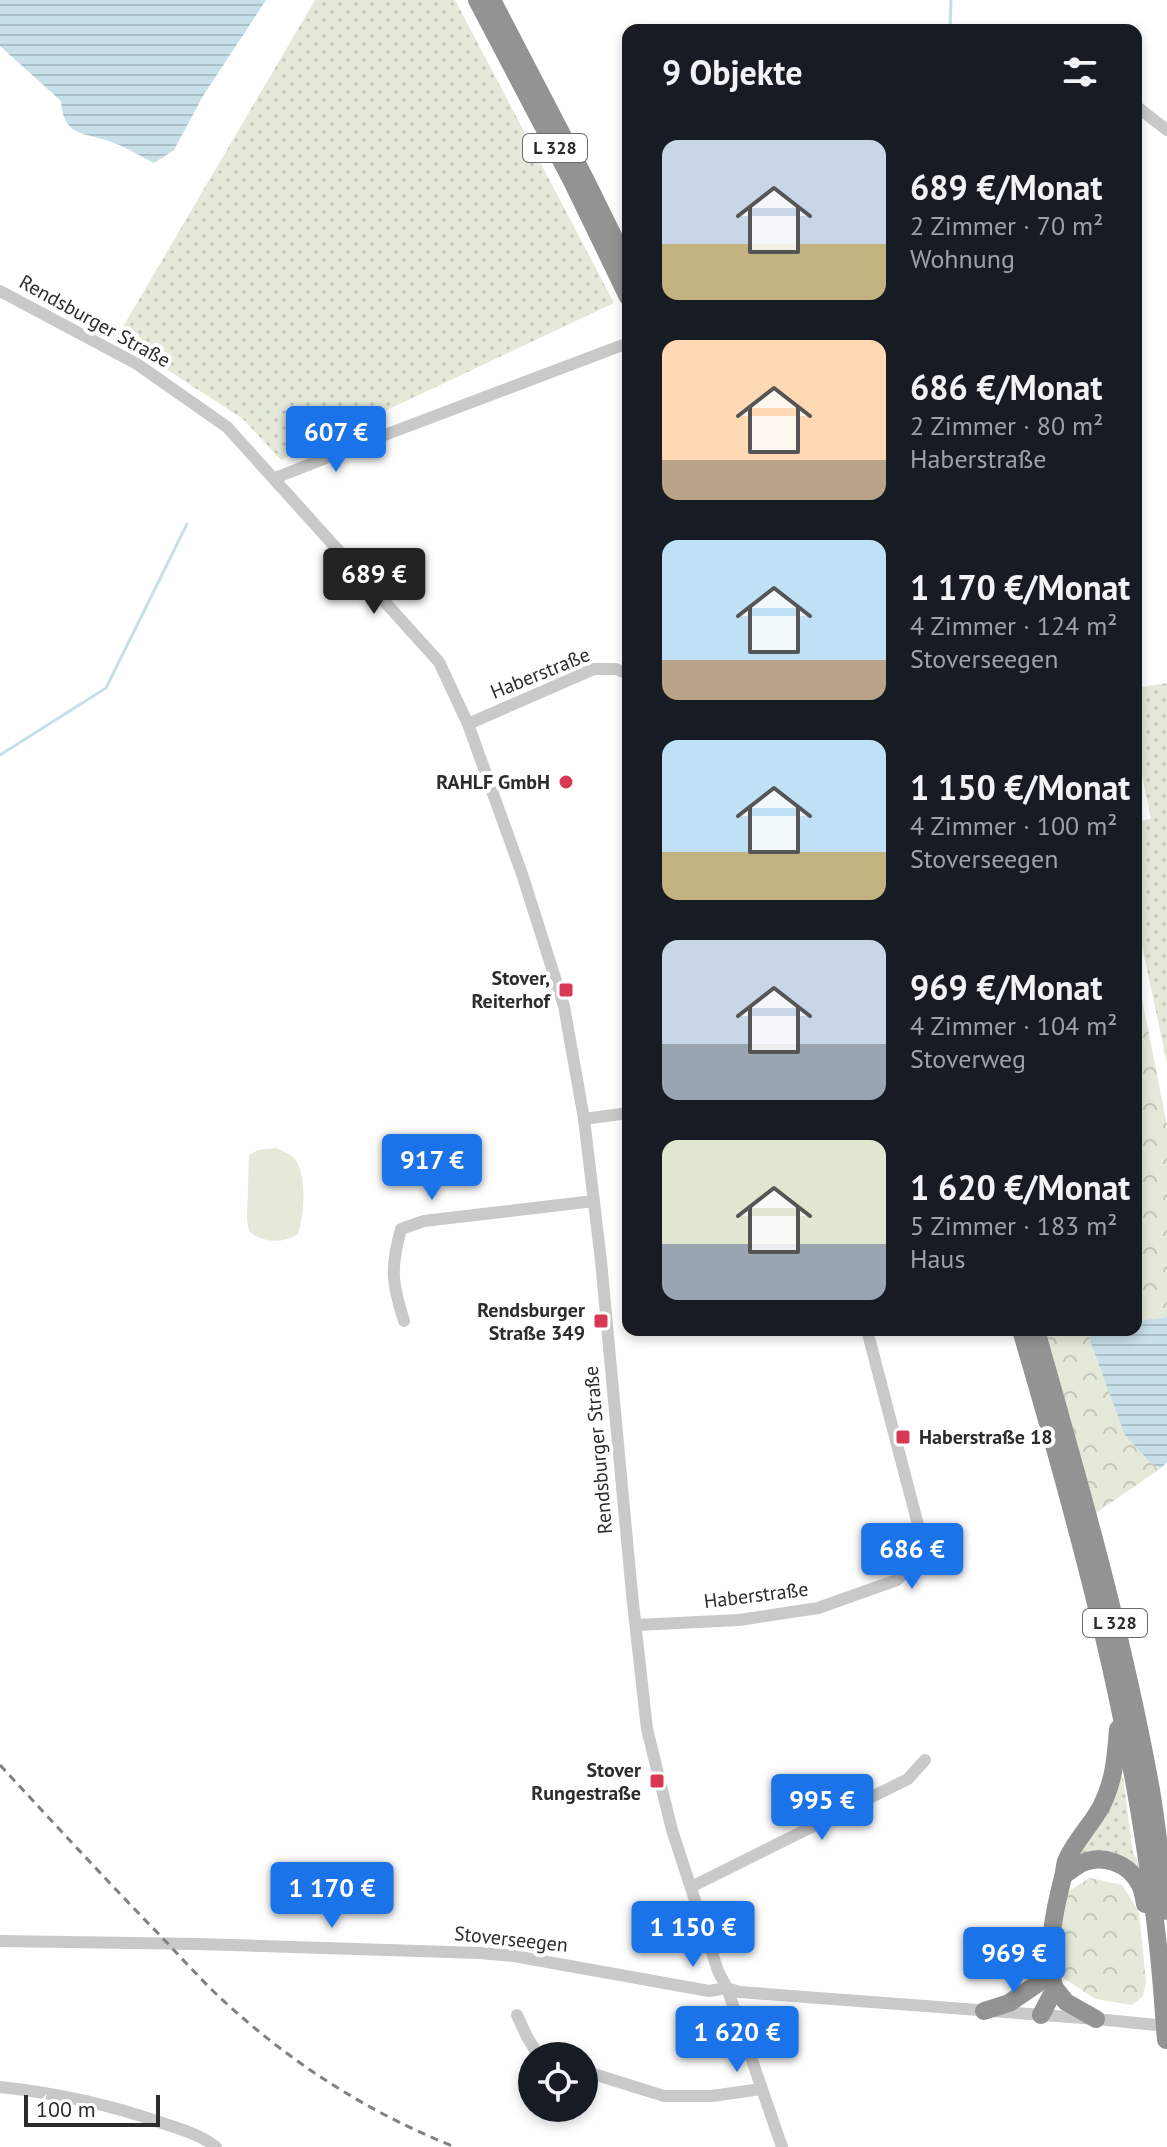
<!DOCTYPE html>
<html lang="de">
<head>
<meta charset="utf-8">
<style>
  :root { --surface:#171b24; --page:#20242c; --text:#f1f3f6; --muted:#9ea1a6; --accent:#1a73e8 }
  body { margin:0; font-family:"PT Sans",sans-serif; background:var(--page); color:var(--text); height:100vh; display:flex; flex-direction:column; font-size:30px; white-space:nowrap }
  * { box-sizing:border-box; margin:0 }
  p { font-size:26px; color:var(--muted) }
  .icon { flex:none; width:44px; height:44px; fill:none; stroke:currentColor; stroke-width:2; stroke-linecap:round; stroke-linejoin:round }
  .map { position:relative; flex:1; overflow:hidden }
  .details { position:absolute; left:622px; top:24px; width:520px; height:1312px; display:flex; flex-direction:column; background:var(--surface); border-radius:16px; box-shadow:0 4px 12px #0003 }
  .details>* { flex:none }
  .tools { position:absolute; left:518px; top:2042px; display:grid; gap:16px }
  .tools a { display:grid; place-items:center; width:80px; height:80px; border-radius:50%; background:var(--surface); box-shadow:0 4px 12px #0003; font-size:40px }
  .scale { position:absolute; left:24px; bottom:20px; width:136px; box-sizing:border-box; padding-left:8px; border:4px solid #2c2c2c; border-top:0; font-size:22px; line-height:28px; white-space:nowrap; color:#2c2c2c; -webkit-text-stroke:6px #fff; paint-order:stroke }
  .price { position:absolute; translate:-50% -68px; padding:0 18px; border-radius:8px; background:var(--accent); color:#fff; font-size:26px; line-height:52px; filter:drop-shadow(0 2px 4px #0008) }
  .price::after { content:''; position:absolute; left:50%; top:48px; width:24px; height:18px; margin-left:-12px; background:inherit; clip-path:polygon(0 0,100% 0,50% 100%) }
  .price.selected { background:#222; color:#fff }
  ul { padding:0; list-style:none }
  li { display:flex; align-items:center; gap:24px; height:200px; padding:0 40px }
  li span { display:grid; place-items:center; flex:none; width:224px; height:160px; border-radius:16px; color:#555 }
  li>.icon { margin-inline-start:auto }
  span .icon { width:96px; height:96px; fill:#fffc; stroke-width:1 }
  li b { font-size:34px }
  h2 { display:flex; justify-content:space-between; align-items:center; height:96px; padding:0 40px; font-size:34px }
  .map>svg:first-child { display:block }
  .grass { fill:url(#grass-dots) }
  .forest { fill:url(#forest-crowns) }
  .park { fill:#e4e9da }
  .water { fill:url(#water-rules) }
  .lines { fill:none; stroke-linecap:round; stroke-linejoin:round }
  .stream { stroke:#c7dfe8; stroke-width:3 }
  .minor { stroke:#c9c9c9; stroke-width:12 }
  .highway { stroke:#939393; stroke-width:18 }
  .rail { stroke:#818181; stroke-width:3; stroke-dasharray:8 6; stroke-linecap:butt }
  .highway-bridge { stroke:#939393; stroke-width:18 }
  .poi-dot { fill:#d93855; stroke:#fff; stroke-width:3 }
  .labels { text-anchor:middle; stroke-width:8; stroke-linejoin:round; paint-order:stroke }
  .shield { fill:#fff; stroke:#6b6b6b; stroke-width:2 }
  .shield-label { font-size:18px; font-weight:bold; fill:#2c2c2c }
  .street-label { font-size:20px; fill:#2c2c2c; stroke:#fff }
  .poi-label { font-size:20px; font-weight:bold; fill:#2c2c2c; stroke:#fff; text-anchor:end }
</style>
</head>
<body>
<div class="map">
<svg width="1167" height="2147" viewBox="0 0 1167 2147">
  <defs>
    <pattern id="grass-dots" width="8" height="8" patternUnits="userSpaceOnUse" patternTransform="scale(2)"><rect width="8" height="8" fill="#e4e9da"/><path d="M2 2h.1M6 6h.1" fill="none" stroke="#c4c8bb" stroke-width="1.8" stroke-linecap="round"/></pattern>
    <pattern id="forest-crowns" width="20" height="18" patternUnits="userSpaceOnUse" patternTransform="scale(2)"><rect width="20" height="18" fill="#e4e9da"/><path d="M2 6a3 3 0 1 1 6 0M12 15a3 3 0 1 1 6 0" fill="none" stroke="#c4c8bb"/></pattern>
    <pattern id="water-rules" width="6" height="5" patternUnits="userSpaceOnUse" patternTransform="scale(2)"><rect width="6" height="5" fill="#c7dfe8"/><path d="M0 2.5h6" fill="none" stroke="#abc0c7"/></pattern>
  </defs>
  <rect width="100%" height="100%" fill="#fff"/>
  <!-- grass -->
  <g class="grass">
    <path d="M315 0H455L614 303 281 460 243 419 117 337Z"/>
    <path d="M1167 683V1063L1136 918V822L1151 819 1136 745V688Z"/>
    <path d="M1119 1774 1123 1777 1133 1853 1137 1859 1139 1870 1076 1861Z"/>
  </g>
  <!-- forest -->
  <g class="forest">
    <path d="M1136 969 1167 1125V1317L1136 1321Z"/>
    <path d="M1044 1330H1091L1089 1339 1152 1464 1161 1468 1096 1513Z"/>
    <path d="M1090 1878 1122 1885 1139 1912 1146 1982 1143 1996 1132 2005 1096 1999 1057 1974 1064 1894Z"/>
  </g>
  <!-- park -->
  <path class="park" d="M277 1148C282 1151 290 1154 294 1158 308 1175 304 1215 298 1234 282 1244 263 1243 249 1231L247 1219 249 1155 258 1150Z"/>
  <!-- water -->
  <g class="water">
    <path d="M0 0H266L203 96 174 150 154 163C141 157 128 148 114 143 86 132 63 138 61 101L0 46Z"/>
    <path d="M1167 1317V1462L1161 1468 1152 1464 1125 1435 1089 1338 1091 1330H1136V1321Z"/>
  </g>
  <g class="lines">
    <!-- stream -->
    <g class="stream">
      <path d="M950 30 951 0"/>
      <path d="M0 755 106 688 187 524"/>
    </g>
    <!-- minor -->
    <g class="minor">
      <path d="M1136 106 1167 130"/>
      <path d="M0 291 137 364 227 427 439 662 468 724 522 874 564 1006 584 1119 601 1261 632 1594 647 1729 672 1830 718 1971 727 1988 782 2147"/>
      <path d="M275 478 382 436 628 343"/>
      <path d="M468 724 594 669H616L628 674"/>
      <path d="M584 1119 628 1113"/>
      <path d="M404 1321C392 1283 390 1269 401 1229L424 1221 594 1201"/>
      <path d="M637 1625 739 1620 818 1608 897 1580 917 1561 922 1540 867 1330"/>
      <path d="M691 1887 908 1779 925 1760"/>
      <path d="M0 1941 198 1944 480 1953 514 1956 709 1991 727 1988 739 1992 1096 2019 1167 2026"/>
      <path d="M517 2015 527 2037 539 2056"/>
      <path d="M584 2071 664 2096H712L761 2089"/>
      <path d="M0 2087C54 2093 108 2104 159 2122 180 2129 199 2134 216 2147"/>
    </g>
    <!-- highway -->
    <g class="highway">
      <path d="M477 0 572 181 628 297"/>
      <path d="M492 0 585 179 628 266"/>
      <path d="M1021 1330C1087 1554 1148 1781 1164 2014"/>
      <path d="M1036 1330C1079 1482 1123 1634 1151 1790 1158 1830 1161 1871 1167 1911"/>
      <path d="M1064 1875C1069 1872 1075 1867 1080 1864 1102 1853 1129 1863 1140 1885 1143 1891 1144 1898 1145 1904"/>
      <path d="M1054 1987 1066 2002 1096 2019"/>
      <path d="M984 2011 1009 2003 1037 1984 1047 1952"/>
      <path d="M1041 2015 1052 1994 1054 1987C1046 1950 1054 1912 1063 1877 1065 1870 1064 1865 1067 1859 1076 1840 1091 1825 1101 1807 1114 1782 1116 1757 1118 1729"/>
    </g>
    <!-- rail -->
    <path class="rail" d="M0 1765C48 1817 96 1869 145 1920 168 1943 189 1967 212 1990 283 2058 364 2111 455 2147"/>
    <!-- highway-bridge -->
    <path class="highway-bridge" d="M1164 2014 1166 2040"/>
  </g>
  <!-- markers -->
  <g class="poi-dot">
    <circle cx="566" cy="782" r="8"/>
    <rect x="558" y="982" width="16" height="16" rx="4"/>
    <rect x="593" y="1313" width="16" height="16" rx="4"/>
    <rect x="895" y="1429" width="16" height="16" rx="4"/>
    <rect x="649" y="1773" width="16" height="16" rx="4"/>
  </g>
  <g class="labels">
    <!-- shield labels -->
    <g class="shield">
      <rect x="523" y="134" width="64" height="28" rx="6"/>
      <rect x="1083" y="1609" width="64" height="28" rx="6"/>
    </g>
    <g class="shield-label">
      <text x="555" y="154">L 328</text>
      <text x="1115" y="1629">L 328</text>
    </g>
    <!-- street labels -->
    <g class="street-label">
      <text transform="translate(95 321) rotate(29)" y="7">Rendsburger Straße</text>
      <text transform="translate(540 673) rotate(-22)" y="7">Haberstraße</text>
      <text transform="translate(598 1450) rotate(-95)" y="7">Rendsburger Straße</text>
      <text transform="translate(756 1595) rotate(-7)" y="7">Haberstraße</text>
      <text transform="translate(511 1939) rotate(6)" y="7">Stoverseegen</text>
    </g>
    <!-- poi labels -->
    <g class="poi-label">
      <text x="550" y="789">RAHLF GmbH</text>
      <text x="550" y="985">Stover,<tspan x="550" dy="23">Reiterhof</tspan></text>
      <text x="585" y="1317">Rendsburger<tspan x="585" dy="23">Straße 349</tspan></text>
      <text x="919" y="1444" text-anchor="start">Haberstraße 18</text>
      <text x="641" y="1777">Stover<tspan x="641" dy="23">Rungestraße</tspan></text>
    </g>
  </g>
</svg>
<div class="tools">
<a><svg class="icon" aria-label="locate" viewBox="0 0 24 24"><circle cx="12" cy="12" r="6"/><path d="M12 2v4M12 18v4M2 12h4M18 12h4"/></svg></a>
</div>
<div class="scale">100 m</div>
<b class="price" style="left:336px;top:474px">607 €</b>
<b class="price selected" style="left:374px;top:616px">689 €</b>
<b class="price" style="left:432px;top:1202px">917 €</b>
<b class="price" style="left:912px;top:1591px">686 €</b>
<b class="price" style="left:822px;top:1842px">995 €</b>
<b class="price" style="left:332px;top:1930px">1 170 €</b>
<b class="price" style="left:693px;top:1969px">1 150 €</b>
<b class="price" style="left:1014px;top:1995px">969 €</b>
<b class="price" style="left:737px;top:2074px">1 620 €</b>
<section class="details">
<h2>9 Objekte<svg class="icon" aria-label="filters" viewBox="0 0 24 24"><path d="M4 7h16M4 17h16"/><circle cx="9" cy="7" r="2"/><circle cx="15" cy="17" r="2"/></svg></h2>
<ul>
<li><span style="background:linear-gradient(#c9d6e8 65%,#c2b280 0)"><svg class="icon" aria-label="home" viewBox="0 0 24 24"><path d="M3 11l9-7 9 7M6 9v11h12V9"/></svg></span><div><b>689 €/Monat</b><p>2 Zimmer · 70 m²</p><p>Wohnung</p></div></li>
<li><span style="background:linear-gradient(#ffd9b3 75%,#b9a48a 0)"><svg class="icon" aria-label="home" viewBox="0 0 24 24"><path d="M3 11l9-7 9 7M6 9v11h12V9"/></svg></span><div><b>686 €/Monat</b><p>2 Zimmer · 80 m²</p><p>Haberstraße</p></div></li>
<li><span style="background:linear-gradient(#bfe0f5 75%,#b9a48a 0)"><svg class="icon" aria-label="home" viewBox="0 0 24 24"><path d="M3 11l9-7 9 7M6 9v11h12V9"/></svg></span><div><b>1 170 €/Monat</b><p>4 Zimmer · 124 m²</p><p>Stoverseegen</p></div></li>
<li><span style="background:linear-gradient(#bfe0f5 70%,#c2b280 0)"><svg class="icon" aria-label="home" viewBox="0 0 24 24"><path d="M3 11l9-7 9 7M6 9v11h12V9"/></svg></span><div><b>1 150 €/Monat</b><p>4 Zimmer · 100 m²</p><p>Stoverseegen</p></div></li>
<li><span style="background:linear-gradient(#c9d6e8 65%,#9aa5b1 0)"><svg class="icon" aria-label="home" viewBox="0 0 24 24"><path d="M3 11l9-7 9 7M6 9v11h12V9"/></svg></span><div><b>969 €/Monat</b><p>4 Zimmer · 104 m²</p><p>Stoverweg</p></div></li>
<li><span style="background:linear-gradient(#dfe7d0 65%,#9aa5b1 0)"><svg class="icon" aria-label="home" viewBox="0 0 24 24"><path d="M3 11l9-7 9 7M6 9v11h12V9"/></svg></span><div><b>1 620 €/Monat</b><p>5 Zimmer · 183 m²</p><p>Haus</p></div></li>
</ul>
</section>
</div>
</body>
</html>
